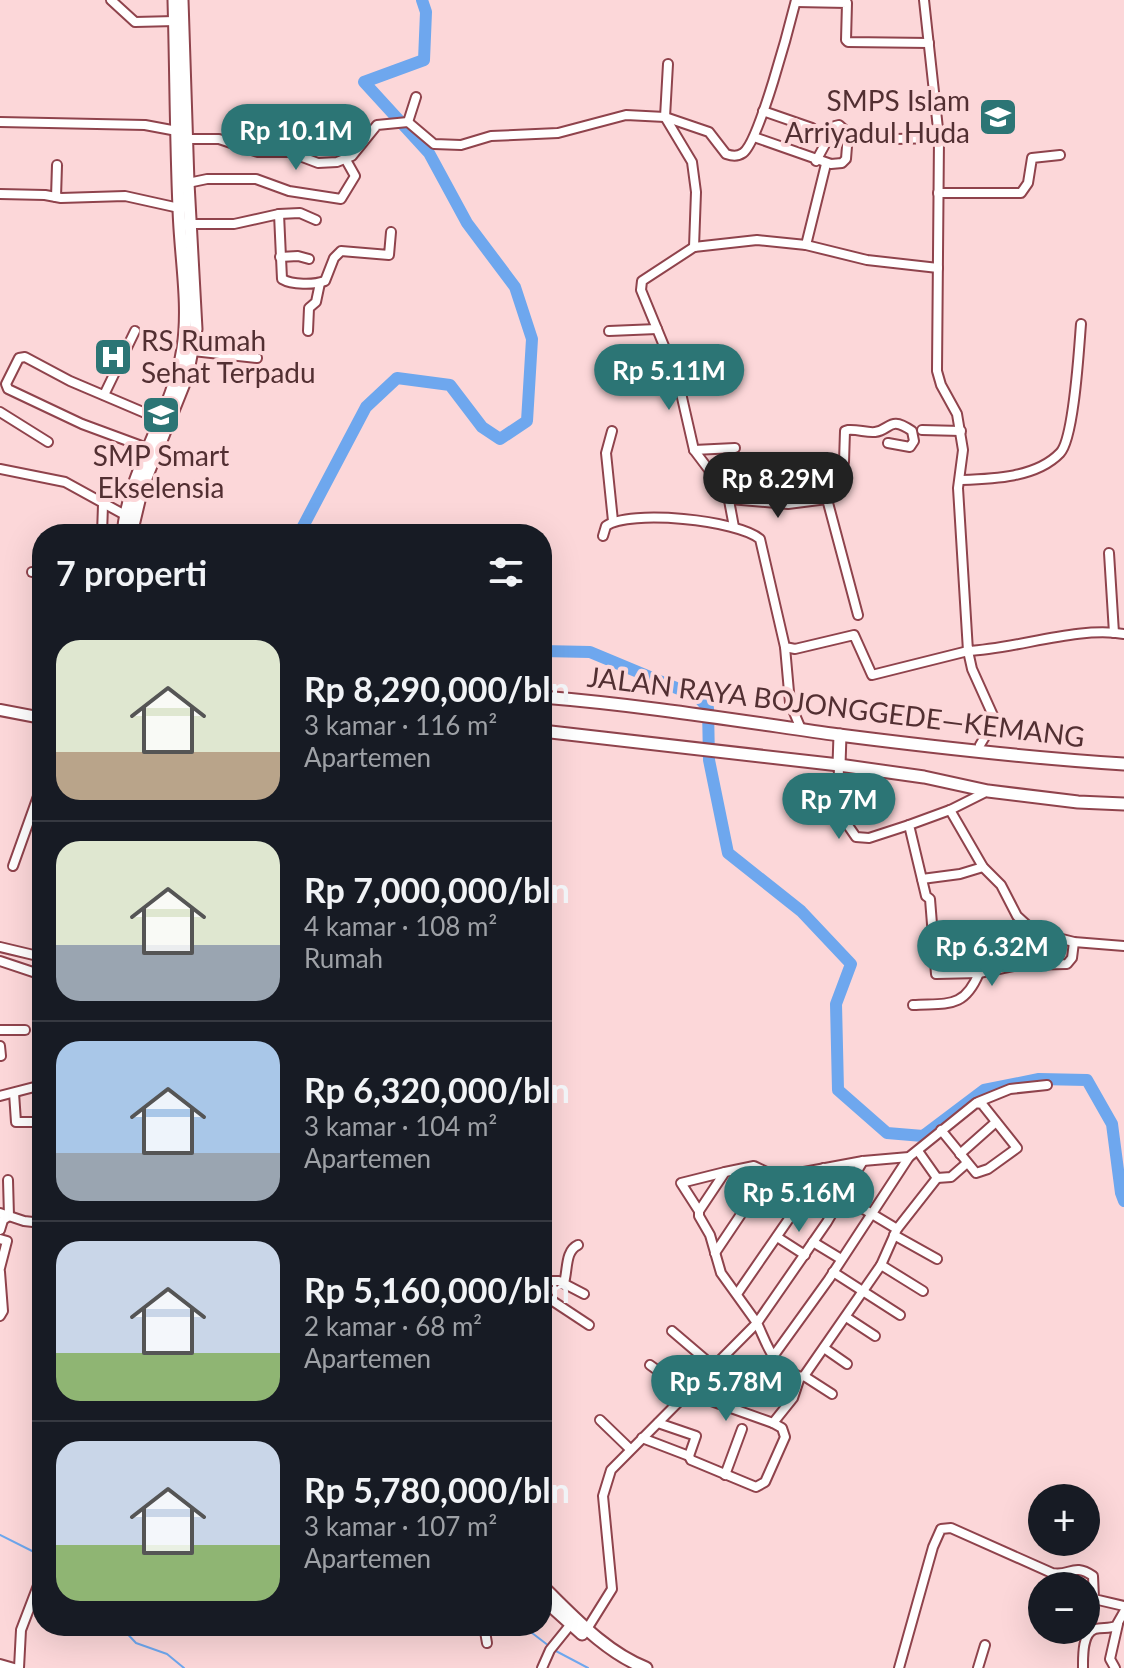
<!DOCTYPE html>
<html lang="id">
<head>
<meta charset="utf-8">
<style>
  :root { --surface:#171b24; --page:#20242c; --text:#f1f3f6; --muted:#9ea1a6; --line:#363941; --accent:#2c7575 }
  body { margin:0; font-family:Lato,sans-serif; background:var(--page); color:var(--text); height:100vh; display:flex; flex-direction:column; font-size:30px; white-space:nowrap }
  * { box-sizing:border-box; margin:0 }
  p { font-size:26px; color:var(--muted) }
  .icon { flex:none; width:44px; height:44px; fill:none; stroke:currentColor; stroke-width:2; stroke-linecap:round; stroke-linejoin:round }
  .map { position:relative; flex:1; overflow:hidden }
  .side { position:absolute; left:32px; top:524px; width:520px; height:1112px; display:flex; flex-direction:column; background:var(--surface); border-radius:32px; box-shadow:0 8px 32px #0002 }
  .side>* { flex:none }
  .buttons { position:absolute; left:1028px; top:1484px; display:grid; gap:16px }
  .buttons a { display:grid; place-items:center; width:72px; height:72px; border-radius:50%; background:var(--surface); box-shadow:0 8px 32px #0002; font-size:40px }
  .price { position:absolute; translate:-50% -68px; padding:0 18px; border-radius:28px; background:var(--accent); color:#fff; font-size:26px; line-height:52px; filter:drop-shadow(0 2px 4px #0008) }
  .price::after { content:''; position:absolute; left:50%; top:48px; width:24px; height:18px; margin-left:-12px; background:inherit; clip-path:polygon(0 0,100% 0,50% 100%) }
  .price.active { background:#222; color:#fff }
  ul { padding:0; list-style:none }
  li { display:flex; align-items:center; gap:24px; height:200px; padding:0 24px }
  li+li { border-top:2px solid var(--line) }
  li span { display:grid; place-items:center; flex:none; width:224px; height:160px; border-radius:24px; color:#555 }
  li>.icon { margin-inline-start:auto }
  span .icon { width:96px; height:96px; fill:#fffc; stroke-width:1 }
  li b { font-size:34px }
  h2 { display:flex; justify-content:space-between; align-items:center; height:96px; padding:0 24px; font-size:34px }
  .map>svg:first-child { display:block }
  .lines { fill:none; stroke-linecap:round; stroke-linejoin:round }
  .stream { stroke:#6ea7ee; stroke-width:2 }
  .river { stroke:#6ea7ee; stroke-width:12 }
  .minor-casing { stroke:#8f434c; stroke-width:12 }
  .major-casing { stroke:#8f434c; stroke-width:14 }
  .highway-casing { stroke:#8f434c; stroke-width:15 }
  .minor { stroke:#fff; stroke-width:8 }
  .major { stroke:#fff; stroke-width:10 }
  .highway { stroke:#fff; stroke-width:11 }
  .labels { text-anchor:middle; stroke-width:8; stroke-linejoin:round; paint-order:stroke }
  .poi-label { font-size:28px; fill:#522f32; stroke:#fcd7d9; text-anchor:end }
  .street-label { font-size:28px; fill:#522f32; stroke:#fcd7d9 }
</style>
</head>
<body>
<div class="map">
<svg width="1124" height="1668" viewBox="0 0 1124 1668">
  <rect width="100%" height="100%" fill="#fcd7d9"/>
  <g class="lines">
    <!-- stream -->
    <g class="stream">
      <path d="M0 1535 42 1556"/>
      <path d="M120 1626 136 1643 167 1654 184 1668"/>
      <path d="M523 1626 549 1646"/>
      <path d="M554 1650 588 1668"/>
    </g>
    <!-- river -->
    <g class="river">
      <path d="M299 534 366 407 397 378 450 385 482 427 500 439 527 421 532 339 515 287 467 223 429 153 364 82 424 60 426 12 422 0"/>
      <path d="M542 651 590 652 698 697 708 708 709 760 728 853 801 911 851 964 836 1004 838 1090 887 1133 923 1136 984 1090 1039 1079 1087 1080 1112 1124 1121 1193 1124 1201"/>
    </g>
    <!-- minor casing -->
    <g class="minor-casing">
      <g id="minor">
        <path d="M111 0 135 22 175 21"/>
        <path d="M924 0 939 138 937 371 941 385 957 414 963 450 958 488 968 651C1016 649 1078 626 1124 634"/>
        <path d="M796 2 847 3 846 40 848 42 929 43"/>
        <path d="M668 64 665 117 692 162 696 192 694 247"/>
        <path d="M763 111 812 128"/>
        <path d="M0 122 145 125 177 131"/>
        <path d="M408 122 416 97"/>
        <path d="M754 137 831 164 842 163 846 159 848 133 851 132 894 139 939 138"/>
        <path d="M186 139H219L258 152H289L318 163 337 162 352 156 377 125 408 122 434 144 461 145 491 136 558 133 626 115 665 117 709 132 726 154C732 156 737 157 743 153 759 142 790 24 796 0"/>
        <path d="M816 161 835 126 839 125 848 133"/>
        <path d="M188 183 207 179H256L289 191 341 199 355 176 346 160"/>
        <path d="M938 193H1021L1028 183 1032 158 1060 155"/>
        <path d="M0 194 45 195 61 198 125 196 179 208"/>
        <path d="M56 197 57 165"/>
        <path d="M279 214 300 213 316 220"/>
        <path d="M189 224H234L279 214 282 279C292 285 314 285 325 281L334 258 341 251 389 255 391 232"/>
        <path d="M806 245 826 164"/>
        <path d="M280 257 298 256 309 259"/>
        <path d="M308 331 309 308 316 302 320 283"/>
        <path d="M609 331 657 329"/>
        <path d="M193 351 257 358"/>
        <path d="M104 395 135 331"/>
        <path d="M0 412 48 442"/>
        <path d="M922 430 961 431"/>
        <path d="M612 431 606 453 613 521"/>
        <path d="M147 448 82 424 8 389 6 384 19 358 25 357 70 381 164 421"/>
        <path d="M694 450 735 448"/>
        <path d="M0 469 65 482 125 515"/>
        <path d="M960 480C992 479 1036 478 1060 453 1074 439 1079 348 1081 324"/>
        <path d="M730 499 788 504 827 499"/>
        <path d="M734 527 728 495 694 450 678 380 641 290 642 281 694 247 757 240 806 245 867 260 938 268"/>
        <path d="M102 534 103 505"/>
        <path d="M603 536 606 526C629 509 738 520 760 539L785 647 795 649 854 635 872 675 968 651 972 669 995 720 980 745"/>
        <path d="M1109 553 1114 633"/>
        <path d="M32 572H42"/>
        <path d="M858 615 827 499 822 469 844 462 845 431 848 430C857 429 867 433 875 432 891 430 889 415 912 431L914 441 910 447 888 443"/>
        <path d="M785 647 790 703 801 729"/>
        <path d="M839 765 838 811 856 837 869 838 909 825"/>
        <path d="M988 791 950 810 909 825 926 896 930 899 936 974 979 973 1019 965 1067 964 1072 958 1074 942"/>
        <path d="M950 810 983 867 1001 885 1017 916 1028 926 1046 935 1074 942 1124 946"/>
        <path d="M13 866 42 785"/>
        <path d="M922 879 960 874 983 867"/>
        <path d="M0 947 42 957"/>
        <path d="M0 961 42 975"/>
        <path d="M913 1005C948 1003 964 1009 979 973"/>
        <path d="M0 1030H25"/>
        <path d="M0 1046 1 1056"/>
        <path d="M14 1093 16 1122H42"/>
        <path d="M0 1096 42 1085"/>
        <path d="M978 1102 1010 1089 1047 1085"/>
        <path d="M960 1154 996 1122"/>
        <path d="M937 1178 951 1177 967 1163"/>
        <path d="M842 1196 897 1229"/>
        <path d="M699 1211 681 1183 725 1172"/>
        <path d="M0 1213 24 1221 42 1223"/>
        <path d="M0 1230 3 1220 9 1216 8 1180"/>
        <path d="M894 1235 937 1259"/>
        <path d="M777 1237 805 1255"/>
        <path d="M0 1239 7 1241 0 1268"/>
        <path d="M813 1242 841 1259"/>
        <path d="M715 1253 768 1174"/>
        <path d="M881 1265 923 1291"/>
        <path d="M0 1272 3 1311 0 1316"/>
        <path d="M833 1272 900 1315"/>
        <path d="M542 1281H559L584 1294"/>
        <path d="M564 1283C568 1269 565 1251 578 1245"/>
        <path d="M542 1294 589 1325"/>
        <path d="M737 1294 824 1168"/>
        <path d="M846 1317 875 1336"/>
        <path d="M672 1331 713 1366"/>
        <path d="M824 1348 847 1364"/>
        <path d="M772 1358 829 1279 909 1157"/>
        <path d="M650 1365 689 1393 773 1423"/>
        <path d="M804 1376 832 1394"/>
        <path d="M800 1377 804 1376 881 1265 897 1229 937 1178 918 1151"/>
        <path d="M600 1420 630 1449"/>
        <path d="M658 1423 696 1436 689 1456 691 1460 756 1487 765 1482 785 1437 782 1428 773 1423 793 1398 800 1377C771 1363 770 1351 757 1323L827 1222 863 1161"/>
        <path d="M642 1438 689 1456"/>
        <path d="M725 1475 742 1429"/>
        <path d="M484 1626 487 1643"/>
        <path d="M587 1629 612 1589 603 1496 611 1470 757 1323 721 1273 710 1235 699 1216V1211L725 1172 754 1166 777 1177 863 1161 909 1157 976 1103 982 1104 1017 1148 988 1169 976 1173 941 1130"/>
        <path d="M0 1664 14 1668"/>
        <path d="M19 1668 21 1630 39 1583"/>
        <path d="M542 1668 550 1650 571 1624"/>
        <path d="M899 1668 933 1547 941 1529 951 1528 1052 1573C1070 1577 1073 1562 1093 1576L1094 1599 1124 1606"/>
        <path d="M978 1668 985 1645"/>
        <path d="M1083 1668C1083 1657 1082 1633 1095 1629 1102 1627 1109 1629 1116 1626L1124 1612"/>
        <path d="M1115 1668 1110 1659 1118 1624"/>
      </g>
    </g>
    <!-- major casing -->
    <g class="major-casing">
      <path id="major" d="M0 710 42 718"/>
    </g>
    <!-- highway casing -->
    <g class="highway-casing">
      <g id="highway">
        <path d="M123 534C129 468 173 413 183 348 190 303 180 254 179 208 176 139 176 69 174 0"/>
        <path d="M131 534 142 488 187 376 196 329 188 183 182 0"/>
        <path d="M542 697C642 705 740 721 839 735 933 747 1029 758 1124 764"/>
        <path d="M542 731 839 765 924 777 988 791 1078 802 1124 804"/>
        <path d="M839 765 840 735"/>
        <path d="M542 1586C573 1616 605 1652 646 1668"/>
        <path d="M542 1598 582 1634"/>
      </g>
    </g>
    <!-- minor -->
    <use href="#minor" class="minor"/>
    <!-- major -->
    <use href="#major" class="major"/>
    <!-- highway -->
    <use href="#highway" class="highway"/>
  </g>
  <!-- icons -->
  <defs>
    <g id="school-square" transform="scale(2)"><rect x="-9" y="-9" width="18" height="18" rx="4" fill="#2c7575" stroke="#fcd7d9"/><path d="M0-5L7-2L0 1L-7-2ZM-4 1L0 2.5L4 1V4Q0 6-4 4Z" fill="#fff"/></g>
    <g id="hospital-square" transform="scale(2)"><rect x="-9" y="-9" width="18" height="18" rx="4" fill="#2c7575" stroke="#fcd7d9"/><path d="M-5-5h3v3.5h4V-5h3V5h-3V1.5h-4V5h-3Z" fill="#fff"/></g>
  </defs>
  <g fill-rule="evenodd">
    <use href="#school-square" x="998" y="117"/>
    <use href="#hospital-square" x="113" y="357"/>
    <use href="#school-square" x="161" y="415"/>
  </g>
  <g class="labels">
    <!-- poi labels -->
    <g class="poi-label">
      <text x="970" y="111">SMPS Islam<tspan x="970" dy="32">Arriyadul Huda</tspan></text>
      <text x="141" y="351" text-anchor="start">RS Rumah<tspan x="141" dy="32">Sehat Terpadu</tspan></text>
      <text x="161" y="466" text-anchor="middle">SMP Smart<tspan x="161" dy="32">Ekselensia</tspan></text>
    </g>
    <!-- street labels -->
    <g class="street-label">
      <text transform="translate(836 707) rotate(7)" y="10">JALAN RAYA BOJONGGEDE—KEMANG</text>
    </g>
  </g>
</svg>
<div class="buttons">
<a>+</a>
<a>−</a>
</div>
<b class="price" style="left:296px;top:172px">Rp 10.1M</b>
<b class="price" style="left:669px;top:412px">Rp 5.11M</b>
<b class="price active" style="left:778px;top:520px">Rp 8.29M</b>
<b class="price" style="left:839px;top:841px">Rp 7M</b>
<b class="price" style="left:992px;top:988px">Rp 6.32M</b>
<b class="price" style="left:799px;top:1234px">Rp 5.16M</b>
<b class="price" style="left:726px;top:1423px">Rp 5.78M</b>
<section class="side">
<h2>7 properti<svg class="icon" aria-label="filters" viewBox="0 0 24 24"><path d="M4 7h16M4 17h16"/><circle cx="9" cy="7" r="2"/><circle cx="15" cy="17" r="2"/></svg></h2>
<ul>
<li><span style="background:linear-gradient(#dfe7d0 70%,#b9a48a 0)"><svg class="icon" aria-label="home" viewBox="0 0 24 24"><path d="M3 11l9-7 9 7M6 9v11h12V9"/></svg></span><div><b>Rp 8,290,000/bln</b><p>3 kamar · 116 m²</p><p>Apartemen</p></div></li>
<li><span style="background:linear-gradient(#dfe7d0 65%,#9aa5b1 0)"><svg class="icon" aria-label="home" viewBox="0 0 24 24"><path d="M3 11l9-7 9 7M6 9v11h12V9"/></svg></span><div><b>Rp 7,000,000/bln</b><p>4 kamar · 108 m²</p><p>Rumah</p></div></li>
<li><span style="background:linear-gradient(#a9c7e8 70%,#9aa5b1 0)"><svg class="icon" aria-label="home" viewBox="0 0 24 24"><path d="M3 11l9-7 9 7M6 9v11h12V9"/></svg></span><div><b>Rp 6,320,000/bln</b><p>3 kamar · 104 m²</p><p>Apartemen</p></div></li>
<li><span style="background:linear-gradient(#c9d6e8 70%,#8fb573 0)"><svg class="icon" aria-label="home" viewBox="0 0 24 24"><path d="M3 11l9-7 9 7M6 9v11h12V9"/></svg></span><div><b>Rp 5,160,000/bln</b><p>2 kamar · 68 m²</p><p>Apartemen</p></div></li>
<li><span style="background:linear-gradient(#c9d6e8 65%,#8fb573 0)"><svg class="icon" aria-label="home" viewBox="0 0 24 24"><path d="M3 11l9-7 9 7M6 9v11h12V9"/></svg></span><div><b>Rp 5,780,000/bln</b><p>3 kamar · 107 m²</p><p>Apartemen</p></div></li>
</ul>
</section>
</div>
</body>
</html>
